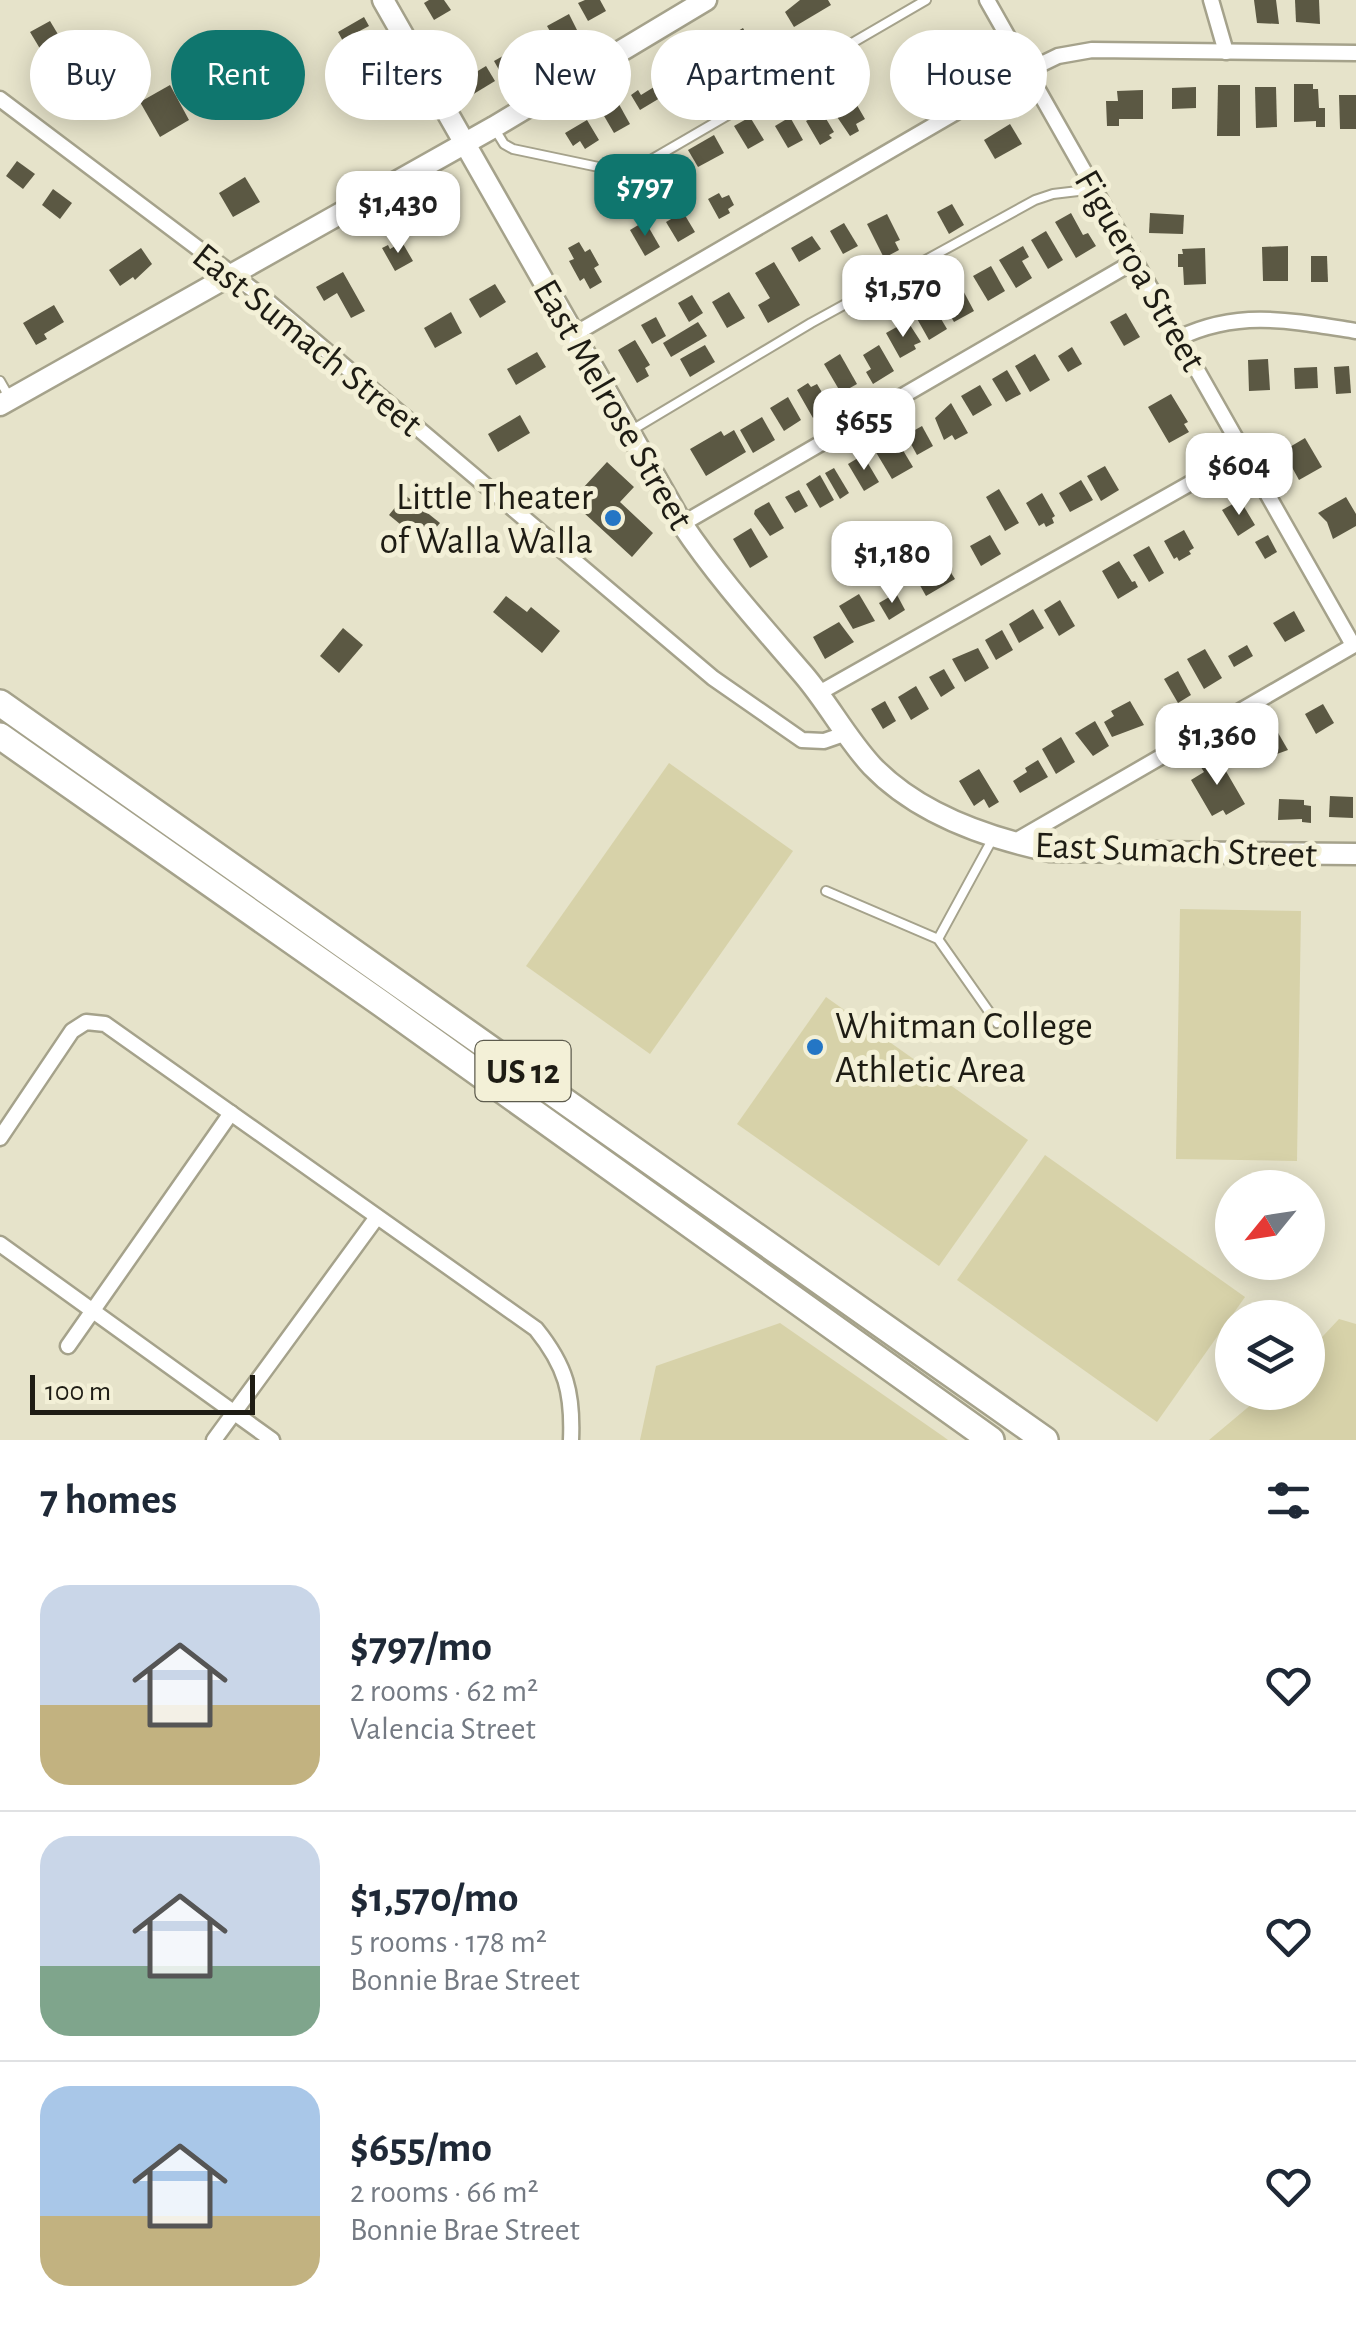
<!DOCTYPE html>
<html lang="en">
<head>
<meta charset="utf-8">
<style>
  :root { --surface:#fff; --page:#f6f6f7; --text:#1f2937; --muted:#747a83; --line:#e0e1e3; --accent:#0f766e }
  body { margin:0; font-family:"Alegreya Sans",sans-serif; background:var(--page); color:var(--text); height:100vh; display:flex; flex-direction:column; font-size:38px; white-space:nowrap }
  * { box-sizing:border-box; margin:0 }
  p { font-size:32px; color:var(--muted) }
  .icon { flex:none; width:55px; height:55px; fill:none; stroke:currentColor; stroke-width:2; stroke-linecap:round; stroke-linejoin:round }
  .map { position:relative; height:1440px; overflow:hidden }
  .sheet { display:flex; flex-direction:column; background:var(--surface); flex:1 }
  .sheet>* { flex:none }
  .hud { position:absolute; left:30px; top:30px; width:1298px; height:90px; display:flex; gap:20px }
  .needle { width:65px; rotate:240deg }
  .fabs { position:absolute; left:1215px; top:1170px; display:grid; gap:20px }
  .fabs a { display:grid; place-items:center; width:110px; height:110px; border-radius:50%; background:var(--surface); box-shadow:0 5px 25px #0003; font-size:50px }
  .scale { position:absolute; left:30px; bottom:25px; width:225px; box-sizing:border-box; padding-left:10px; border:5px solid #1e1c14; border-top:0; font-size:28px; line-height:35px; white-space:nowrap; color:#1e1c14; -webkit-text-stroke:8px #f3f0d7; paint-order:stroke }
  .price { position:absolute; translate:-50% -85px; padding:0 22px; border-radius:20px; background:#fff; color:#222; font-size:32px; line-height:65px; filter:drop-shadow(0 2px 5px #0008) }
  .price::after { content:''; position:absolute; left:50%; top:60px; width:30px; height:22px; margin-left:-15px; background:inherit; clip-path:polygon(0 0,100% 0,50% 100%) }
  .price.current { background:var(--accent); color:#fff }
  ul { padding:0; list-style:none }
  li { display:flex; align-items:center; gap:30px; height:250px; padding:0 40px }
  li+li { border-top:2px solid var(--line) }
  li span { display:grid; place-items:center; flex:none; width:280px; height:200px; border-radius:30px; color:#555 }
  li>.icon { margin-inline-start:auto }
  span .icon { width:120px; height:120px; fill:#fffc; stroke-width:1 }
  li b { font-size:42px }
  h2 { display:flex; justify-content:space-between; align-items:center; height:120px; padding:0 40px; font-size:42px }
  .tag { padding:0 35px; border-radius:45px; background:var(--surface); box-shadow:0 5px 25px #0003; font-size:35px; line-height:90px }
  .tag.current { background:var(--accent); color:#fff }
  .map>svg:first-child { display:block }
  .green { fill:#d7d2a9 }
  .building { fill:#5b5843 }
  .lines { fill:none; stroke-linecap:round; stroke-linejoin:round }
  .lane-casing { stroke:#a5a28b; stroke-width:12 }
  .street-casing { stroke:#a5a28b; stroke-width:19 }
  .secondary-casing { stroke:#a5a28b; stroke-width:25 }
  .highway-casing { stroke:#a5a28b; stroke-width:30 }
  .lane { stroke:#fff; stroke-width:8 }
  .street { stroke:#fff; stroke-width:14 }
  .secondary { stroke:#fff; stroke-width:20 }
  .highway { stroke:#fff; stroke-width:25 }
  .poi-dot { fill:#2476c5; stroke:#f3f0d7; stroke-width:4 }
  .labels { text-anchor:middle; stroke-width:10; stroke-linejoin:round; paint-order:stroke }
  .shield { fill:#f3f0d7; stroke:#5e5c4e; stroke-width:2.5 }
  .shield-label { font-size:35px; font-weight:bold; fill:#1e1c14 }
  .street-label { font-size:38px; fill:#1e1c14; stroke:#f3f0d7 }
  .poi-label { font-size:38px; fill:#1e1c14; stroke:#f3f0d7; text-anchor:end }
</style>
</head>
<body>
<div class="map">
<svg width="1356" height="1440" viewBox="0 0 1356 1440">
  <rect width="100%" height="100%" fill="#e6e3ca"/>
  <!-- green -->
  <g class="green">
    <path d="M669 763 793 851 650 1054 526 966Z"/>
    <path d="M1180 909 1301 911 1297 1161 1176 1159Z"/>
    <path d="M826 997 1028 1140 939 1266 737 1124Z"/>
    <path d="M1045 1155 1245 1297 1157 1422 957 1280Z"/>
    <path d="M1339 1319 1356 1324V1440H1209L1265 1393 1308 1392V1352Z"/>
    <path d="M780 1323 944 1437 948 1440H640L656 1366Z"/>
  </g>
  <!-- building -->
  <g class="building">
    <path d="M429 0H444L451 10 434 20 424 3Z"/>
    <path d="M585 0H600L606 11 588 21 578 3Z"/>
    <path d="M800 0H828L831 5 794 27 785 12Z"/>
    <path d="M1254 0H1276L1279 24 1257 23Z"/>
    <path d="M1295 0H1319L1320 24 1296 22Z"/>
    <path d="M569 14 578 32 557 44 547 26Z"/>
    <path d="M364 17 369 26 354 34 357 38 345 45 338 32Z"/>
    <path d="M50 21 71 56 51 67 30 32Z"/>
    <path d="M743 28 762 63 747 71 742 61 733 66 722 47 730 42 728 37Z"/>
    <path d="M540 32 549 47 527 60 518 44Z"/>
    <path d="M939 37 954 63 926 78 921 70 917 72 907 55Z"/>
    <path d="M510 52 519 68 503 77 494 61Z"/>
    <path d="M710 55 722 75 706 85 694 64Z"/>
    <path d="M486 66 495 81 467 98 458 83Z"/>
    <path d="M678 71 690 91 683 95 685 100 677 105 663 80Z"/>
    <path d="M1294 84H1313V89H1318L1319 108H1325V127H1316V121L1294 122Z"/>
    <path d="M170 85 189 120 160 137 140 102Z"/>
    <path d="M1218 85H1240V136H1217Z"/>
    <path d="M654 87 660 98 640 110 631 95 638 90 641 95Z"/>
    <path d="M1196 87V108L1172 109V88Z"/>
    <path d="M1255 87H1276L1277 127 1256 128Z"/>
    <path d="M1143 90V119H1119V126H1107L1106 101H1118L1117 91Z"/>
    <path d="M1339 95H1356V129H1340Z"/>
    <path d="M616 99 630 124 614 133 600 109Z"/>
    <path d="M839 99 844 106 854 100 865 119 856 124 859 131 850 136 829 105Z"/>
    <path d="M822 112 834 132 829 135 832 138 820 145 806 121Z"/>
    <path d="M750 117 764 140 748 149 734 126Z"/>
    <path d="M790 117 803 140 788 148 775 126Z"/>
    <path d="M587 120 599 140 585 149 580 141 573 146 565 133Z"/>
    <path d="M1010 124 1022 144 995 159 984 140Z"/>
    <path d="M714 135 724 153 698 167 688 150Z"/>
    <path d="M17 161 35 174 23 189 6 176Z"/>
    <path d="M245 177 260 202 233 217 219 193Z"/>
    <path d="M53 189 72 203 60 219 42 205Z"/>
    <path d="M719 193 722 198 729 195 734 205 728 209 730 213 719 219 708 199Z"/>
    <path d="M952 204 964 225 949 234 937 212Z"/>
    <path d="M683 212 695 232 678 242 666 222Z"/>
    <path d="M1071 213 1083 235 1088 233 1096 246 1076 258 1055 222Z"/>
    <path d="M1150 213 1184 215 1183 234 1149 233Z"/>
    <path d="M887 214 900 240 895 242 899 250 884 258 867 224Z"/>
    <path d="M645 221 660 247 645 256 630 230Z"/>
    <path d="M844 223 858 246 843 254 830 231Z"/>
    <path d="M1046 231 1063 260 1048 269 1031 240Z"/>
    <path d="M812 236 821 249 799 262 791 248Z"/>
    <path d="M402 242 413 261 395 271 382 248 388 245 390 249Z"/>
    <path d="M579 242 585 252 590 249 599 265 594 268 602 282 590 289 584 278 580 281 569 261 574 259 568 248Z"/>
    <path d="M1023 246 1029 257 1022 261 1032 278 1016 288 999 260Z"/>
    <path d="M1288 246V281H1263L1262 247Z"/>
    <path d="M141 248 152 264 135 280 133 277 120 286 109 270Z"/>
    <path d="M1205 248 1206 284 1184 285 1183 267H1178V254H1183L1182 249Z"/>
    <path d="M1311 256H1327L1328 282H1311Z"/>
    <path d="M774 262 800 305 768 323 758 305 770 298 755 273Z"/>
    <path d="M991 266 1005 291 988 301 973 276Z"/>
    <path d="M343 272 365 311 351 318 337 293 324 301 316 287Z"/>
    <path d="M959 283 974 311 954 322 938 295Z"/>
    <path d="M495 284 506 302 480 318 469 299Z"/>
    <path d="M729 292 745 318 727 328 712 302Z"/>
    <path d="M692 295 703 313 689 322 678 303Z"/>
    <path d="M928 297 947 329 929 340 911 308Z"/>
    <path d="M54 305 64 322 44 334 47 339 36 345 23 323Z"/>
    <path d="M451 312 462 333 435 348 424 328Z"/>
    <path d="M1126 313 1140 337 1124 346 1110 322Z"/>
    <path d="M656 317 666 336 652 344 641 325Z"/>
    <path d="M698 322 707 336 671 357 663 343Z"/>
    <path d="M902 324 904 328 910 325 921 342 914 345 916 349 900 358 886 333Z"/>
    <path d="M635 340 650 365 645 368 649 376 637 383 618 350Z"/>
    <path d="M705 345 715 362 690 377 680 359Z"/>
    <path d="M879 345 894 371 873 384 866 372 871 369 863 355Z"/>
    <path d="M1072 347 1082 364 1068 372 1058 356Z"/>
    <path d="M537 352 546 367 516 385 507 369Z"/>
    <path d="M840 354 857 384 841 393 824 364Z"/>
    <path d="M1035 354 1050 380 1030 392 1015 366Z"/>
    <path d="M1268 359 1270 390 1249 391 1248 360Z"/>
    <path d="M1349 366 1351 393 1336 394 1334 367Z"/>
    <path d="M1317 367 1318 388 1295 389 1294 368Z"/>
    <path d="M1007 370 1021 394 1006 402 992 379Z"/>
    <path d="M808 383 811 387 817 384 829 404 813 418 797 390Z"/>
    <path d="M980 385 992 405 973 416 961 396Z"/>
    <path d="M1171 394 1188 422 1184 424 1189 432 1169 443 1148 407Z"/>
    <path d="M788 397 801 420 784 431 770 408Z"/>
    <path d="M951 403 968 433 955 440 952 435 944 440 935 418Z"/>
    <path d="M520 415 530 433 498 452 488 434Z"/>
    <path d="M762 417 775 440 753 453 740 430Z"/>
    <path d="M922 426 933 446 917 455 906 435Z"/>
    <path d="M734 430 746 452 706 476 690 449 721 431 724 436Z"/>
    <path d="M895 437 913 467 892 479 874 449Z"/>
    <path d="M1305 438 1322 467 1299 480 1283 451Z"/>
    <path d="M863 455 879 482 864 491 848 464Z"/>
    <path d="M607 462 634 487 620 502 653 533 632 557 571 501Z"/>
    <path d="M1105 466 1119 490 1101 501 1087 476Z"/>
    <path d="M834 468 849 493 840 499 825 473Z"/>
    <path d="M820 475 834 500 820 508 806 484Z"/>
    <path d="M1081 480 1093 500 1070 512 1059 493Z"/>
    <path d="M999 489 1019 523 1005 531 986 497Z"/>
    <path d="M799 490 808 506 795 513 785 497Z"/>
    <path d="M1042 493 1055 516 1052 518 1054 523 1046 527 1044 523 1039 526 1026 503Z"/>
    <path d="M405 495 440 523 423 543 389 515Z"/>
    <path d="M1346 497 1356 514V526L1333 539 1327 522 1318 513Z"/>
    <path d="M1240 500 1255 525 1238 536 1222 510Z"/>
    <path d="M769 502 784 528 770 536 754 514 755 510Z"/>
    <path d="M751 528 768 557 750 568 733 539Z"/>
    <path d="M1184 530 1194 548 1189 551 1191 554 1179 561 1177 557 1174 559 1164 541Z"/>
    <path d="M990 535 1001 554 981 566 970 546Z"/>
    <path d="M1268 535 1277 552 1265 559 1255 542Z"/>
    <path d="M1149 546 1164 573 1149 582 1133 555Z"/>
    <path d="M941 557 955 579 926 596 913 573Z"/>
    <path d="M1119 561 1132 582 1135 581 1138 587 1118 599 1102 571Z"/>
    <path d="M896 593 905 610 889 620 879 603Z"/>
    <path d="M859 594 875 621 853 629 839 606Z"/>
    <path d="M506 596 527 612 531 607 560 631 542 653 493 612Z"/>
    <path d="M1060 600 1075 626 1059 636 1044 610Z"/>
    <path d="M1033 609 1044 628 1019 643 1009 624Z"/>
    <path d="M1294 611 1305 631 1285 642 1273 623Z"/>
    <path d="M839 622 854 642 825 659 813 637Z"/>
    <path d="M343 628 363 645 339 673 320 656Z"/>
    <path d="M1002 630 1013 650 996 660 985 640Z"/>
    <path d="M1247 645 1253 656 1234 667 1228 656Z"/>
    <path d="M978 648 989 668 965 682 952 659Z"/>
    <path d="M1205 649 1222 678 1204 689 1187 659Z"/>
    <path d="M944 669 955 688 941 697 929 677Z"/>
    <path d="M1178 671 1191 695 1178 703 1164 679Z"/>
    <path d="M916 686 929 709 911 720 898 697Z"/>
    <path d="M885 701 896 721 883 729 871 709Z"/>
    <path d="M1130 701 1144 725 1112 737 1104 722 1114 716 1111 711Z"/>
    <path d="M1323 704 1334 723 1316 734 1305 714Z"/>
    <path d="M1095 721 1109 746 1093 756 1075 733Z"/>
    <path d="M1277 731 1288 750 1266 758 1257 742Z"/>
    <path d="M1061 737 1075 762 1056 774 1042 749Z"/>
    <path d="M1216 754 1245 804 1226 815 1223 810 1212 816 1191 780 1204 772 1199 764Z"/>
    <path d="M1038 760 1048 777 1020 793 1013 781 1027 772 1025 768Z"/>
    <path d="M979 769 999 802 989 808 984 799 974 806 959 781Z"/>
    <path d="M1330 796 1353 797V818L1329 817Z"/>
    <path d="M1279 799 1304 800V805L1311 806V823L1302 822V819L1278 820Z"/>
  </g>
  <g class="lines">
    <!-- lane casing -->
    <g class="lane-casing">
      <g id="lane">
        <path d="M496 131 504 144 513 149 608 169 637 168 926 0"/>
        <path d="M0 381 8 395"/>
        <path d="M632 430 811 323 1035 200 1053 194 1095 189"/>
        <path d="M826 891 938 939 997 1023"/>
        <path d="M938 939 993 838"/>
      </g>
    </g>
    <!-- street casing -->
    <g class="street-casing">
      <g id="street">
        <path d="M987 0 1353 645"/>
        <path d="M1211 0 1226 52"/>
        <path d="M0 99 264 298 713 678 802 740 824 741 847 733"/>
        <path d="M573 335 1027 71 1058 56 1092 50 1356 53"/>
        <path d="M1179 338C1239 309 1293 321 1356 331"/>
        <path d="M682 524 1135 261"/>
        <path d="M819 693 1244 453"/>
        <path d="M1012 843 1356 644"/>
        <path d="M0 1138 72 1031 86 1022 105 1024 536 1329C566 1366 573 1393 571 1440"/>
        <path d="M0 1244 272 1440"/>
        <path d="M68 1346 231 1113"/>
        <path d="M214 1440 377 1217"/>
      </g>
    </g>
    <!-- secondary casing -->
    <g class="secondary-casing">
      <g id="secondary">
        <path d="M383 0 682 524C718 578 761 625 803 674 828 703 846 738 872 766 917 813 988 838 1050 851L1356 854"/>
        <path d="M0 405 494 127 706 0"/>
      </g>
    </g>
    <!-- highway casing -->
    <g class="highway-casing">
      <g id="highway">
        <path d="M0 703 1045 1440"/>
        <path d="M0 736 382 1004 991 1440"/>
      </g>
    </g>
    <!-- lane -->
    <use href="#lane" class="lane"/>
    <!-- street -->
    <use href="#street" class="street"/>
    <!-- secondary -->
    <use href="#secondary" class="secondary"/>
    <!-- highway -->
    <use href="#highway" class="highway"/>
  </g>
  <!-- markers -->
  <g class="poi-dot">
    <circle cx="613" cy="518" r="10"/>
    <circle cx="815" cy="1047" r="10"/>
  </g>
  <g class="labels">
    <!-- shield labels -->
    <rect class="shield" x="475.5" y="1041" width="95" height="60" rx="8"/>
    <g class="shield-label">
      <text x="523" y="1083">US 12</text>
    </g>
    <!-- street labels -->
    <g class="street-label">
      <text transform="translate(1141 270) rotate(60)" y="13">Figueroa Street</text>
      <text transform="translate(308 339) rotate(39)" y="13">East Sumach Street</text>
      <text transform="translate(614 404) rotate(60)" y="13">East Melrose Street</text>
      <text transform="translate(1176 849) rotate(2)" y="13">East Sumach Street</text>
    </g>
    <!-- poi labels -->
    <g class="poi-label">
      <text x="593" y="509">Little Theater<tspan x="593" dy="44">of Walla Walla</tspan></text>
      <text x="835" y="1038" text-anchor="start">Whitman College<tspan x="835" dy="44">Athletic Area</tspan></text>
    </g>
  </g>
</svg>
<div class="fabs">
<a><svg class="needle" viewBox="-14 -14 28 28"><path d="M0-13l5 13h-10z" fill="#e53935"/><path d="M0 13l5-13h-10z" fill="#747a83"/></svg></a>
<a><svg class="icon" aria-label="layers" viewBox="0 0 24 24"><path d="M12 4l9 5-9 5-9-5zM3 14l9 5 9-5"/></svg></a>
</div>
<div class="scale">100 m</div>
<b class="price current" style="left:645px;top:239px">$797</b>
<b class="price" style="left:398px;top:256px">$1,430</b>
<b class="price" style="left:903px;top:340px">$1,570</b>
<b class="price" style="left:864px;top:473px">$655</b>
<b class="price" style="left:1239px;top:518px">$604</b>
<b class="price" style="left:892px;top:606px">$1,180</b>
<b class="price" style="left:1217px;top:788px">$1,360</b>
<div class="hud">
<a class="tag">Buy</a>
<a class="tag current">Rent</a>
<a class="tag">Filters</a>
<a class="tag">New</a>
<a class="tag">Apartment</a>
<a class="tag">House</a>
</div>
</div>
<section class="sheet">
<h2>7 homes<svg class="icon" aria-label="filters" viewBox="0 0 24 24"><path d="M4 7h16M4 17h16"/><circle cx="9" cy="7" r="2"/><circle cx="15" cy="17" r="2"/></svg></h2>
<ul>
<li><span style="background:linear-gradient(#c9d6e8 60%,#c2b280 0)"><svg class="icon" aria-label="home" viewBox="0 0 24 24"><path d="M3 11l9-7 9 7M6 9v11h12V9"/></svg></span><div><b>$797/mo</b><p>2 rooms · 62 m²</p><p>Valencia Street</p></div><svg class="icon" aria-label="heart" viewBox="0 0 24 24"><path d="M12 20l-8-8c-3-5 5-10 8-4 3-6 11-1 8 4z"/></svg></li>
<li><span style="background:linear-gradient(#c9d6e8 65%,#7fa58c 0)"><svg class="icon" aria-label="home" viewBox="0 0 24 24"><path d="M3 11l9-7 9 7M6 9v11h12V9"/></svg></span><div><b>$1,570/mo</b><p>5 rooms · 178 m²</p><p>Bonnie Brae Street</p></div><svg class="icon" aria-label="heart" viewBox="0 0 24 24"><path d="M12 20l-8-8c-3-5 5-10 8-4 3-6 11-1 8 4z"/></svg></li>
<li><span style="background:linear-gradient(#a9c7e8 65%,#c2b280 0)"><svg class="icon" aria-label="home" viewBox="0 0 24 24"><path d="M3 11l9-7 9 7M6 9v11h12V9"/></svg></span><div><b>$655/mo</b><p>2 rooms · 66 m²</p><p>Bonnie Brae Street</p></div><svg class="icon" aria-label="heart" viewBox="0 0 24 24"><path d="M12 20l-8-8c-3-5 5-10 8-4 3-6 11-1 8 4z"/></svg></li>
</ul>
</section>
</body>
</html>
